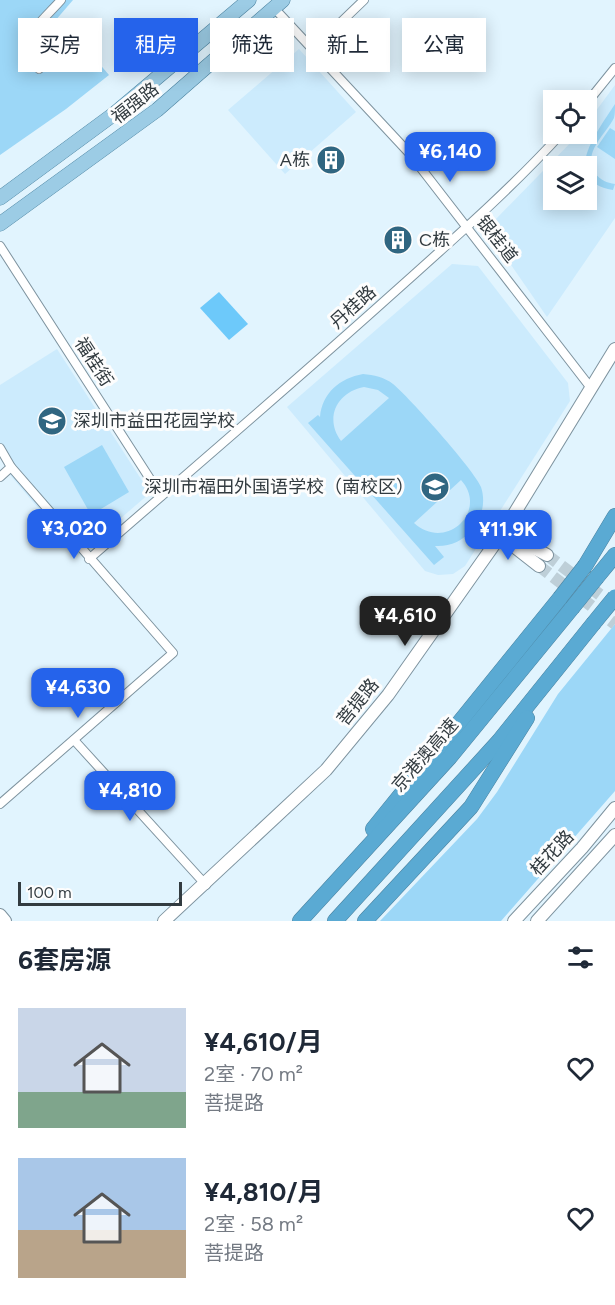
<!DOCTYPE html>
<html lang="zh">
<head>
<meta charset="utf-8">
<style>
  :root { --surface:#fff; --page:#f6f6f7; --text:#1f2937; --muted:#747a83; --accent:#2563eb }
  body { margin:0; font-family:Figtree,"Noto Sans SC",sans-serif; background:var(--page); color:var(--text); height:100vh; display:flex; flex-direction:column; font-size:22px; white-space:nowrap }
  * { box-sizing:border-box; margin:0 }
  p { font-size:20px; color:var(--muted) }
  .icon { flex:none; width:33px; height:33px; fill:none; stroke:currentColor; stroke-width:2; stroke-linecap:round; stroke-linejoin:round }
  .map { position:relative; height:921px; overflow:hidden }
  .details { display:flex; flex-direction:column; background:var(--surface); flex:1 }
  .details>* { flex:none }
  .top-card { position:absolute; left:18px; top:18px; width:579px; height:54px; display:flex; gap:12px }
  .buttons { position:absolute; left:543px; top:90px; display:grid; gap:12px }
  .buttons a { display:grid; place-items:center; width:54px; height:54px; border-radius:0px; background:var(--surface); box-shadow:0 3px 15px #0003; font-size:30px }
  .scale { position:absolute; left:18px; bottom:15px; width:164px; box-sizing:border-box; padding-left:6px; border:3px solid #323b40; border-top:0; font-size:16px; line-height:21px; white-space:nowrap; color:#323b40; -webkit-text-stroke:4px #fdfdfd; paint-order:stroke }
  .price { position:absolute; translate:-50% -51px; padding:0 14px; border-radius:12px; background:var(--accent); color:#fff; font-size:20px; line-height:39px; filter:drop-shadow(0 2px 3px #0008) }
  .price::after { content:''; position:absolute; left:50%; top:36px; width:18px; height:14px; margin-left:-9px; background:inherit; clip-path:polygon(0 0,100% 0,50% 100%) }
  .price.on { background:#222; color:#fff }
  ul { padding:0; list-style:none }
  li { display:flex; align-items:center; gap:18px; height:150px; padding:0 18px }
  li span { display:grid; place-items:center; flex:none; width:168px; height:120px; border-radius:0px; color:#555 }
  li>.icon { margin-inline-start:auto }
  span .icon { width:72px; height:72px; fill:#fffc; stroke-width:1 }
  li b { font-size:26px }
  h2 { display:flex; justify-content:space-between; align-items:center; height:72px; padding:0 18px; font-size:26px }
  .chip { padding:0 21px; border-radius:0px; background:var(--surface); box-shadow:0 3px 15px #0003; font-size:21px; line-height:54px }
  .chip.on { background:var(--accent); color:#fff }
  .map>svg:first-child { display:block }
  .built { fill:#ccebfd; fill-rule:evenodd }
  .green { fill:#9cd7f7; fill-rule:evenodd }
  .water { fill:#6dc9fa }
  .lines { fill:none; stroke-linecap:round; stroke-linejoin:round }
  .secondary-tunnel { stroke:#becfd8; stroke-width:12; stroke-dasharray:12 6; stroke-linecap:butt }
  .street-casing { stroke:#7e939f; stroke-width:10 }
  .secondary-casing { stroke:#7e939f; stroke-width:14 }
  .primary-casing { stroke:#4c83a0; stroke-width:15 }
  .highway-casing { stroke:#4c83a0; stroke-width:16 }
  .street { stroke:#fff; stroke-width:8 }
  .secondary { stroke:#fff; stroke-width:12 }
  .primary { stroke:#9ccce5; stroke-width:14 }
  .highway { stroke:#5aaad3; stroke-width:15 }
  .highway-bridge-casing { stroke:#4c83a0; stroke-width:16; stroke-linecap:butt }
  .highway-bridge { stroke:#5aaad3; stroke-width:15 }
  .labels { text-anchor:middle; stroke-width:6; stroke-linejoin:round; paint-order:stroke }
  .street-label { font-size:18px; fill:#323b40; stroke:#fdfdfd }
  .poi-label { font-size:18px; fill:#323b40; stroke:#fdfdfd; text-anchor:end }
</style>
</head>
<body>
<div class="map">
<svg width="615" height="921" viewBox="0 0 615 921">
  <rect width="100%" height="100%" fill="#e1f4fe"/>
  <!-- built -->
  <g class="built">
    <path d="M299 49 356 112 285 174 228 110Z"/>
    <path d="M615 85V218L547 317 491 236 494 221 579 134H586L587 123ZM554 166H586V200H554Z"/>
    <path d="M452 264 478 266 568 383 570 401 465 566 453 574 438 575 425 571 287 407Z"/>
    <path d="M57 349 150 493 78 555 11 476 0 457V385Z"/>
  </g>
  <!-- green -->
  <g class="green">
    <path d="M0 0H73L30 50 62 72 97 61 109 75 66 109 0 155Z"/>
    <path d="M615 104C615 109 615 114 614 118 605 135 582 153 595 173 600 180 607 183 615 184L613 190C558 180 598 131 615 104Z"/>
    <path d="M610 128 615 131V159L597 147Z"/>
    <path d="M363 374C374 375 384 377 393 384 408 396 475 471 481 487 486 502 482 518 472 530 463 541 449 547 435 546L444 557 434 565 308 423 318 415 320 417C322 393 340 378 363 374ZM364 387 378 390 389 398 341 441C324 418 337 392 364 387ZM461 480C489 511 446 552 414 523Z"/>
    <path d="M102 445 129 492 91 515 64 467Z"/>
    <path d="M615 624V791L501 921H380L477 819 497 792 558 694Z"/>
  </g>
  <!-- water -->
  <path class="water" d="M219 292 248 324 229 340 200 308Z"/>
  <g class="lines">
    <!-- secondary-tunnel -->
    <g class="secondary-tunnel">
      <path d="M547 555 615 606"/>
      <path d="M539 566 615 624"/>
    </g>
    <!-- street casing -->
    <g class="street-casing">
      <g id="street">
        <path d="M275 9 410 154 591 388"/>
        <path d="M313 49 364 0"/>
        <path d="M39 69C22 32 37 27 61 0"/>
        <path d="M586 104 615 68"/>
        <path d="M0 246 161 496"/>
        <path d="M0 448 11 467 173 653 0 804"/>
        <path d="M0 477 11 467"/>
        <path d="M89 559C190 471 291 385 390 296 449 243 508 192 561 134"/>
        <path d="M74 740 206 885"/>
      </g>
    </g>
    <!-- secondary casing -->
    <g class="secondary-casing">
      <g id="secondary">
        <path d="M503 532 516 548 539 566"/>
        <path d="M507 534 547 555"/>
        <path d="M0 915 5 921"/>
        <path d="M164 921 326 770 388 695 503 532 615 349"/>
        <path d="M514 921 582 848 615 808"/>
        <path d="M537 921 615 835"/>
      </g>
    </g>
    <!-- primary casing -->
    <g class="primary-casing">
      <g id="primary">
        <path d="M0 198 114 114 249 0"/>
        <path d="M0 224 157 110 283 0"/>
      </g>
    </g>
    <!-- highway casing -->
    <g class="highway-casing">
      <g id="highway">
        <path d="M585 566 615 516"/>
        <path d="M597 577 615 555"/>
        <path d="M373 829 560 598"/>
        <path d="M300 921 450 757 572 608"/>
        <path d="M335 921 499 741 593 624"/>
        <path d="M365 921 471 807 527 718"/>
      </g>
    </g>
    <!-- street -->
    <use href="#street" class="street"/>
    <!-- secondary -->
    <use href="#secondary" class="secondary"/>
    <!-- primary -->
    <use href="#primary" class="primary"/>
    <!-- highway -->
    <use href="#highway" class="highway"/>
    <!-- highway-bridge casing -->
    <g class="highway-bridge-casing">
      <g id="highway-bridge">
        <path d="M560 598 585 566"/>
        <path d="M572 608 597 577"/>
        <path d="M593 624 615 597"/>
      </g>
    </g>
    <!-- highway-bridge -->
    <use href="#highway-bridge" class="highway-bridge"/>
  </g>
  <!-- icons -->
  <defs>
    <g id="building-disc" transform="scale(1.5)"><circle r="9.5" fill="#306681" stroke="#fdfdfd"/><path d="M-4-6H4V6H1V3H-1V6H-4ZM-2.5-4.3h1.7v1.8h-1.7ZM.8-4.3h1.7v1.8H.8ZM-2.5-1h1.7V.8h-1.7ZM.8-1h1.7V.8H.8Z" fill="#fff"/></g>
    <g id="school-disc" transform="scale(1.5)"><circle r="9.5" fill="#306681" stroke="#fdfdfd"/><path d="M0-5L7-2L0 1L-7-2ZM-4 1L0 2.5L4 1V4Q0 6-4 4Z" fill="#fff"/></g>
  </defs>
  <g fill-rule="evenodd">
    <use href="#building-disc" x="331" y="160"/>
    <use href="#building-disc" x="398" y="240"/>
    <use href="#school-disc" x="52" y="421"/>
    <use href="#school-disc" x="435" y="487"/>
  </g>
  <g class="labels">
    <!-- street labels -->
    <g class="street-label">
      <text transform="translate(135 103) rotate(-38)" y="6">福强路</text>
      <text transform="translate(497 239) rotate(52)" y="6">银桂道</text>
      <text transform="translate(353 307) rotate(-42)" y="6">丹桂路</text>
      <text transform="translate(94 362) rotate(57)" y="6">福桂街</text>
      <text transform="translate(358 702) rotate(-51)" y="6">菩提路</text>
      <text transform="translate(425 755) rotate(-49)" y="6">京港澳高速</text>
      <text transform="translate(552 853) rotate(-47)" y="6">桂花路</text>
    </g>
    <!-- poi labels -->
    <g class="poi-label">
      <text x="310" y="166">A栋</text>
      <text x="419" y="246" text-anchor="start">C栋</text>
      <text x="73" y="427" text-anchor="start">深圳市益田花园学校</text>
      <text x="414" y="493">深圳市福田外国语学校（南校区）</text>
    </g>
  </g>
</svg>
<div class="buttons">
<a><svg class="icon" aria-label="locate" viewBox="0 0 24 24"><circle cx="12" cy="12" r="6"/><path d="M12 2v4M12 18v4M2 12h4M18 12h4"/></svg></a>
<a><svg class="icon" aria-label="layers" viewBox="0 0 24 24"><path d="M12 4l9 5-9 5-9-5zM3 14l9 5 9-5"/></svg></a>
</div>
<div class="scale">100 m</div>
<b class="price" style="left:450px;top:183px">¥6,140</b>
<b class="price" style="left:74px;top:560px">¥3,020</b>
<b class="price" style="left:508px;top:561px">¥11.9K</b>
<b class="price on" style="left:405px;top:647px">¥4,610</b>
<b class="price" style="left:78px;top:719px">¥4,630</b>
<b class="price" style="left:130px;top:822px">¥4,810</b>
<div class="top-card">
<a class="chip">买房</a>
<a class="chip on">租房</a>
<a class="chip">筛选</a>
<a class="chip">新上</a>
<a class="chip">公寓</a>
</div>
</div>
<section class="details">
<h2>6套房源<svg class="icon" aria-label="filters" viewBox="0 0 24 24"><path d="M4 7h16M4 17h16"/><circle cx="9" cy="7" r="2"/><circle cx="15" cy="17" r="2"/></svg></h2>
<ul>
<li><span style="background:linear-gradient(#c9d6e8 70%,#7fa58c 0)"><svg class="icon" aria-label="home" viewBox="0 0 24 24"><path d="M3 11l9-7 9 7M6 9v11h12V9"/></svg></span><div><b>¥4,610/月</b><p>2室 · 70 m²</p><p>菩提路</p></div><svg class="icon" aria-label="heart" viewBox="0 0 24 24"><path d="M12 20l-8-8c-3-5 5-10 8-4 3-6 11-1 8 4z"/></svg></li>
<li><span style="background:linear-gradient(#a9c7e8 60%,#b9a48a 0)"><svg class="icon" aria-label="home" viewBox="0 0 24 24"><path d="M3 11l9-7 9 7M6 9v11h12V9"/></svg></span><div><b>¥4,810/月</b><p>2室 · 58 m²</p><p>菩提路</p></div><svg class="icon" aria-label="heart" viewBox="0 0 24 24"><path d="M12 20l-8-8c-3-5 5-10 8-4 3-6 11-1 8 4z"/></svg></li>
</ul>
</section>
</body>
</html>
